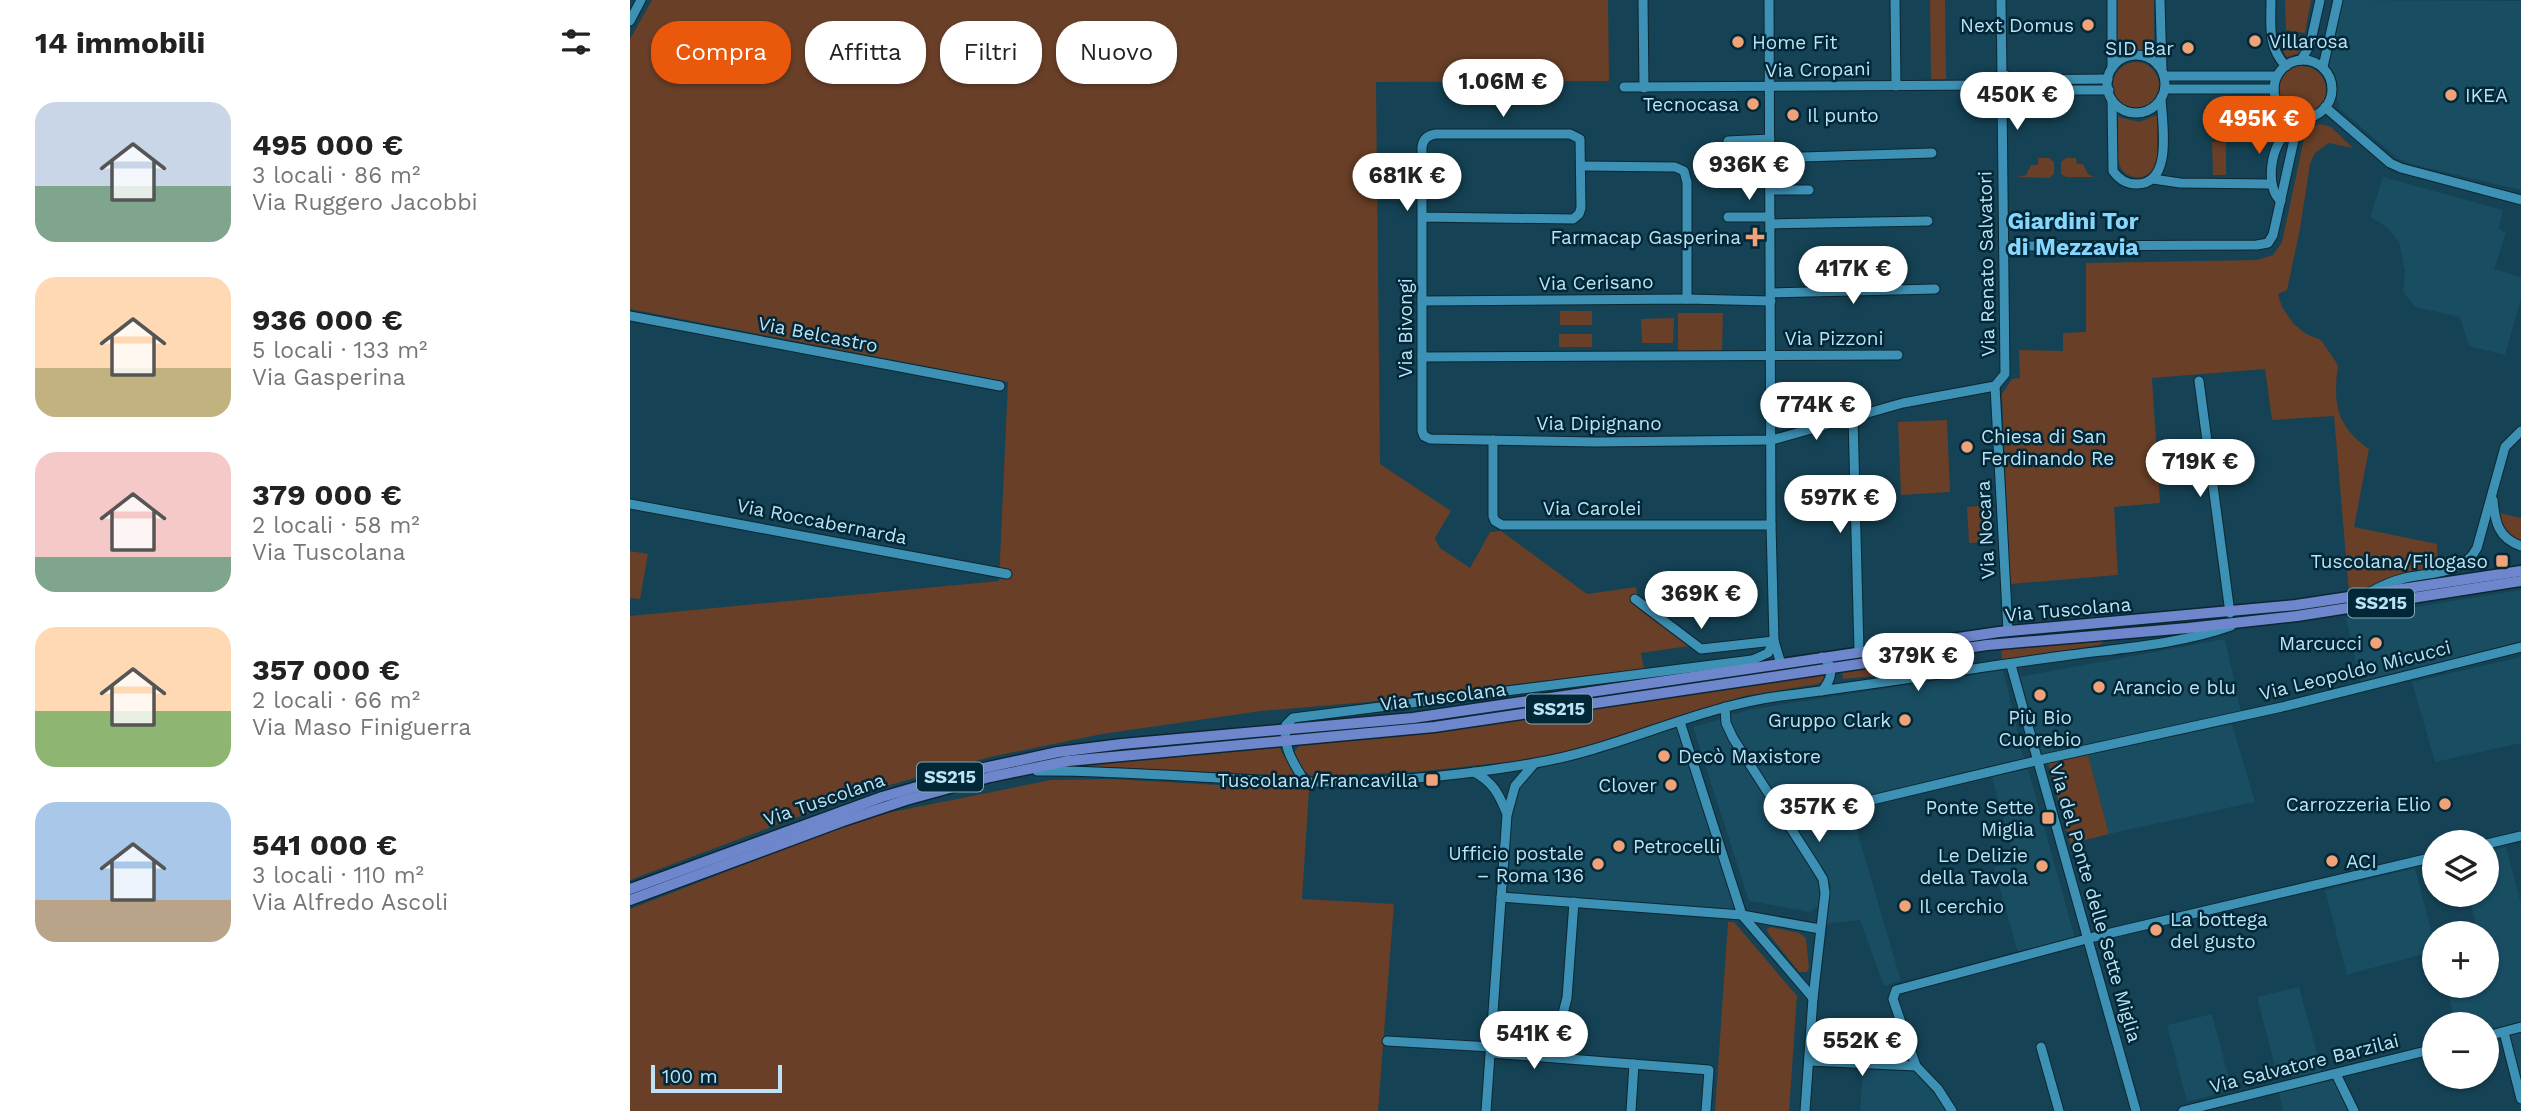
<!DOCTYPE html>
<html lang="it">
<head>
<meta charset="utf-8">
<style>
  :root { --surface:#fff; --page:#f2f2f2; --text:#222; --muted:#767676; --accent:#ea580c }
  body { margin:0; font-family:"Work Sans",sans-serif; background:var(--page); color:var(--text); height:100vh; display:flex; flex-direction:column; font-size:26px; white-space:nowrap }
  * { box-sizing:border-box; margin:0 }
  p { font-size:23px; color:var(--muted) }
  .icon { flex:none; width:38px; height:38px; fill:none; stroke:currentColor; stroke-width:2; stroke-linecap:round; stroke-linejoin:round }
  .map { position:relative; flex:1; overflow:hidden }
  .details { display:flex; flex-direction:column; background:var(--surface); width:630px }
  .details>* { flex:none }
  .top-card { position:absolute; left:21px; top:21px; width:665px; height:63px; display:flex; gap:14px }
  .fabs { position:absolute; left:1792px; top:830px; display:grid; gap:14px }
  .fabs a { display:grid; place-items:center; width:77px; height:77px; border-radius:50%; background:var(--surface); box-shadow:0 2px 5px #0004; font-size:35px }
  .scale { position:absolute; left:21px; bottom:18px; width:131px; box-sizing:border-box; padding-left:7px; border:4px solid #bce2f5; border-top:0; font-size:19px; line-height:24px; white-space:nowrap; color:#bce2f5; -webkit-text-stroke:5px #022736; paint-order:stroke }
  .price { position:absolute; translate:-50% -60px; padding:0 16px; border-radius:24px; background:#fff; color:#222; font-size:23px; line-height:46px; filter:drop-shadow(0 2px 4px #0008) }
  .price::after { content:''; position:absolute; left:50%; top:42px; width:21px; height:16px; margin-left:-10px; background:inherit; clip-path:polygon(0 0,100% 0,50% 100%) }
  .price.active { background:var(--accent); color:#fff }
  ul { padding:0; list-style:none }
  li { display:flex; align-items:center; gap:21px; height:175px; padding:0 35px }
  li span { display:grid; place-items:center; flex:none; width:196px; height:140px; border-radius:21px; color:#555 }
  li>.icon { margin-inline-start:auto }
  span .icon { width:84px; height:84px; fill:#fffc; stroke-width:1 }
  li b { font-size:30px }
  h2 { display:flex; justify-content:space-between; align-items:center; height:84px; padding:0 35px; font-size:30px }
  .chip { padding:0 24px; border-radius:28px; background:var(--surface); box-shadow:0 2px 5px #0004; font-size:24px; line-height:63px }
  .chip.active { background:var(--accent); color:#fff }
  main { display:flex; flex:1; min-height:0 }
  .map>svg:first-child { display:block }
  .built { fill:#194d62 }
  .green { fill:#693f27 }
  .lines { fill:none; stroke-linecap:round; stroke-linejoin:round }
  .minor-casing { stroke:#0c2732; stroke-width:11 }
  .major-casing { stroke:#0c2732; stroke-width:13 }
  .minor { stroke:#3d91b5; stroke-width:9 }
  .major { stroke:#6e86cc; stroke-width:10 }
  .poi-dot { fill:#f0a278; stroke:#022736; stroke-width:2.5 }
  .labels { text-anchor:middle; stroke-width:5; stroke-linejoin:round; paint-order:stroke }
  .shield { fill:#022736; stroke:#84aabc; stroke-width:2 }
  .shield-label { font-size:18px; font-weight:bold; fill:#bce2f5 }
  .poi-label { font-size:19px; fill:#bce2f5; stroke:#022736; text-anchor:end }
  .street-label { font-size:19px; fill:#bce2f5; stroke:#022736 }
  .quarter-label { font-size:23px; font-weight:bold; fill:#85d7fe; stroke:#022736 }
</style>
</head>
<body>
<main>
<section class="details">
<h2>14 immobili<svg class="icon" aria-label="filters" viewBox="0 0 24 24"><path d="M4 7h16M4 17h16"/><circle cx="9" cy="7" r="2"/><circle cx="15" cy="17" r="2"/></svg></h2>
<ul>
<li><span style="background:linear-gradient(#c9d6e8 60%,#7fa58c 0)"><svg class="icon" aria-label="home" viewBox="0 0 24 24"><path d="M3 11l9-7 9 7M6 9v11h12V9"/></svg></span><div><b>495 000 €</b><p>3 locali · 86 m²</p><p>Via Ruggero Jacobbi</p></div></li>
<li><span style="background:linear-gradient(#ffd9b3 65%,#c2b280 0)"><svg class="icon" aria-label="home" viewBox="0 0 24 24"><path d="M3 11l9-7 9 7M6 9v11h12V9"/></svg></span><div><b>936 000 €</b><p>5 locali · 133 m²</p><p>Via Gasperina</p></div></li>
<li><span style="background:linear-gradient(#f6c9c9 75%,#7fa58c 0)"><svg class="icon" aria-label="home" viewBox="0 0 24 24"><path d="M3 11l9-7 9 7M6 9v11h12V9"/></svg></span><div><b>379 000 €</b><p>2 locali · 58 m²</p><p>Via Tuscolana</p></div></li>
<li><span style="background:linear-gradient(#ffd9b3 60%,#8fb573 0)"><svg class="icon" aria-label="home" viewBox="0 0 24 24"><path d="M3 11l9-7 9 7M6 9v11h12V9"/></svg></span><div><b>357 000 €</b><p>2 locali · 66 m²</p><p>Via Maso Finiguerra</p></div></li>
<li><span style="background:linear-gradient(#a9c7e8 70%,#b9a48a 0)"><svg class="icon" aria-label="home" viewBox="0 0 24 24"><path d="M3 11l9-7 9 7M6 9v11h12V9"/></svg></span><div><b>541 000 €</b><p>3 locali · 110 m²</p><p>Via Alfredo Ascoli</p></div></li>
</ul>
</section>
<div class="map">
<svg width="1891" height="1111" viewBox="0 0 1891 1111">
  <rect width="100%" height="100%" fill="#154254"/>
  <!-- built -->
  <g class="built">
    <path d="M1712 0 1891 1V190L1780 164 1767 158 1710 109 1707 99V85L1697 63Z"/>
    <path d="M1753 177 1873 210 1869 229 1876 233 1864 269 1891 277V298L1875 355 1839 346 1830 317 1785 307 1773 291 1775 271 1769 242 1757 227 1740 217Z"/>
    <path d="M1891 590V644L1731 685 1716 618Z"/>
    <path d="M1595 639 1611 712 1410 756 1388 677Z"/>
    <path d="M1891 657V743L1805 762 1782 682Z"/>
    <path d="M1373 670 1394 759 1178 812 1161 821 1100 726 1099 715 1123 709Z"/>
    <path d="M1091 719 1094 732 1186 876 1191 894 1188 906 1181 912 1119 901 1063 727Z"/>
    <path d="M1602 724 1625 802 1479 834 1458 755Z"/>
    <path d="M1047 728 1106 904 1105 910 875 892 882 810 891 784 899 774 914 766Z"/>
    <path d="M1398 769 1445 938 1388 953 1364 867 1385 862 1362 777Z"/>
    <path d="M1221 810 1271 981 1254 986 1230 920 1195 924 1201 885 1165 828 1180 820Z"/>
    <path d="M1876 847 1891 904V1022L1857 1030V1024H1826L1816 985H1857V933H1848L1839 894H1857V852Z"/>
    <path d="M1785 868 1804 942V951L1717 975 1695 890Z"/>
    <path d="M1669 987 1692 1072 1648 1078 1627 997Z"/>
    <path d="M1582 1014 1602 1090 1557 1102 1537 1025Z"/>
    <path d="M1891 1032V1110L1869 1038Z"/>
    <path d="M1233 1068 1287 1072 1318 1111H1230Z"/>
    <path d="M1704 1080 1718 1111H1653L1649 1093Z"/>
  </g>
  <!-- green -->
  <g class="green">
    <path d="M22 0H978L979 81 746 82 750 464 821 511 805 538 810 548 840 568 860 532 871 531 957 594 1006 587 1009 605 1059 646 1011 653 1014 669 738 702 631 711 472 734 360 757 235 792 0 880V616L369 581 378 382 0 309V39Z"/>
    <path d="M1300 0H1315L1316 79H1301Z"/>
    <path d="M1485 0H1524V55L1506 49 1484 55Z"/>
    <path d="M1655 0H1681L1675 33 1656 30Z"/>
    <path d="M1650 33 1674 37 1669 53 1657 57 1651 48Z"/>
    <circle cx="1506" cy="85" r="23"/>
    <circle cx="1672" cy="90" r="24"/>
    <path d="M1527 115V165C1521 173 1515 179 1504 177 1480 173 1488 135 1488 117L1509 122Z"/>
    <path d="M1690 124 1701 127 1723 148 1699 143 1685 153 1680 164 1670 229 1657 290 1648 294 1652 307 1663 323 1676 334 1691 340 1708 365C1703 404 1706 425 1739 449L1724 527 1807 544V568L1719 592 1704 416 1642 420 1635 369 1522 378 1530 503 1484 507 1488 575 1380 584 1372 394 1382 379 1390 378 1389 350 1433 351V333L1456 332V263L1627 260 1643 255 1652 242 1676 129Z"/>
    <path d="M1582 142H1596V175H1583Z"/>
    <path d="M1408 158H1419L1424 162V174L1419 178 1387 177 1396 175 1401 165H1408Z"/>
    <path d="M1436 158H1446L1447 164H1453L1458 174 1464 177H1436L1431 174V162Z"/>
    <rect x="930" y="311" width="32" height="14"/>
    <path d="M1048 313H1093L1092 351H1048Z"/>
    <path d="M1044 318 1043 343H1012L1011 319Z"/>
    <rect x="929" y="334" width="33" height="13"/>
    <path d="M1317 420 1320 492 1271 495 1268 422Z"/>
    <path d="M1359 505 1361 542 1339 543 1337 507Z"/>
    <path d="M1870 513 1891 518V541C1878 537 1868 528 1870 513Z"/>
    <path d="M0 551 18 554 10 599 0 598Z"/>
    <path d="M1478 639 1469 645 1372 660 1371 648Z"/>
    <path d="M1322 659 1323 668 1213 679 1212 670Z"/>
    <path d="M1195 673 1192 682 1188 684 1114 696 934 753 905 759 785 772 681 776 671 768 664 752 670 745 676 743Z"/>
    <path d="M649 747 665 776 455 766V764Z"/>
    <path d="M1458 755 1479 834 1440 844 1418 763Z"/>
    <path d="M482 779 679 790 672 899 764 904 748 1111H0V909L237 817 421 780Z"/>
    <path d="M1098 922H1104L1167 996 1159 1111H1085Z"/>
    <path d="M1141 927 1169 933 1176 938 1179 968 1177 972H1169L1138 933 1137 929Z"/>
    <path d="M885 1025 925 1027 923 1054 884 1052Z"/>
  </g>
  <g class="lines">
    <!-- minor casing -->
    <g class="minor-casing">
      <g id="minor">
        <path d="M1013 0 1014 88"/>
        <path d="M1139 0 1141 525 1144 641 1151 664"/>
        <path d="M1265 0 1266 86"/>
        <path d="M1371 0 1372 75"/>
        <path d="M1482 0V68"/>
        <path d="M1530 0 1532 69"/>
        <path d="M1641 0C1641 24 1637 47 1656 66"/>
        <path d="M0 21 11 0"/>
        <circle cx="1506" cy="84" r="29"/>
        <path d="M1671 60 1680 45 1690 0"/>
        <circle cx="1673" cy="89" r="29"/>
        <path d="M1693 67 1708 0"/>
        <circle cx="1373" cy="86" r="11"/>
        <path d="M1534 76H1647"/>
        <path d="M1382 80 1478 79"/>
        <path d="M994 87 1362 85"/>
        <path d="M1535 89H1644"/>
        <path d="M1383 90H1479"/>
        <path d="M1482 100 1483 171C1488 178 1496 184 1506 184 1544 185 1532 122 1531 98"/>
        <path d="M1695 107 1760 163 1771 168 1891 200"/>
        <path d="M1098 141 1140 139"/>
        <path d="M1139 158 1302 153"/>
        <path d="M952 166 1045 167 1054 171 1057 182V299"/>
        <path d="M1523 179 1550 183 1640 184"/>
        <path d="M1140 190H1179"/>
        <path d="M1651 201C1634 188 1641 141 1659 132L1666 134"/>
        <path d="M792 217 943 219 949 214 951 208 950 139 940 134H806C798 135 793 139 792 147V431L794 436 800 439 966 442 1142 440 1273 403 1365 386"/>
        <path d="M1098 217H1140"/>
        <path d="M1140 224 1298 221"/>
        <path d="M1374 246 1627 245 1638 243 1643 235 1669 117"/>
        <path d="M1141 293 1305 289"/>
        <path d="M792 301 1057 299 1141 301"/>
        <path d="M0 316 370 386"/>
        <path d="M792 357 1268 355"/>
        <path d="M1569 381 1600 613"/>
        <path d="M1365 386 1375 374 1372 97"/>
        <path d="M1365 386 1378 631"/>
        <path d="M1223 416 1229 652"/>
        <path d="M863 440V516L865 521 872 525H1141"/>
        <path d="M1863 500C1865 522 1868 538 1891 546"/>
        <path d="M0 504 377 574"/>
        <path d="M1739 593C1751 586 1762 581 1775 578 1800 572 1833 575 1847 548L1875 447 1891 431"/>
        <path d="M1005 599 1071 649 1144 641"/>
        <path d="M1120 661 1138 653 1144 641"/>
        <path d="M1381 665 1506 1111"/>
        <path d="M1192 691C1201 680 1206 667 1192 657"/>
        <path d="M1095 707 1096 723 1103 738 1185 866 1193 879 1195 893 1183 998 1175 1111"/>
        <path d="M1050 722 1112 915 1183 998"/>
        <path d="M407 771C496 770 585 780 675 782 751 783 830 776 905 763 989 749 1066 707 1151 696 1248 684 1344 668 1440 655 1494 648 1550 644 1601 626"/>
        <path d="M844 772C863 782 869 794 877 814"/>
        <path d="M675 782C664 764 652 747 656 725L663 718 1122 660"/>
        <path d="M1160 827 1183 814 1414 759 1652 707 1891 647"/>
        <path d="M1857 844 1891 836"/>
        <path d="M871 897 1112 915 1190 929"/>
        <path d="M863 1016 931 1021 930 1058"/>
        <path d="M931 1021 937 998 944 902"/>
        <path d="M1874 1032 1891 1099"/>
        <path d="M1857 1036 1891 1027"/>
        <path d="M757 1041 861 1047"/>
        <path d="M1411 1047 1429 1111"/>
        <path d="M861 1053 1079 1070 1076 1111"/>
        <path d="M1179 1061 1286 1066"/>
        <path d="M1706 1074 1724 1111"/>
        <path d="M856 1111 877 815 885 786 903 765"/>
        <path d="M1001 1111 1004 1064"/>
        <path d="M1322 1111 1308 1089 1286 1066 1263 999 1266 990 1464 937 1804 857"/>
        <path d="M1553 1111 1804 1049"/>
      </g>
    </g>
    <!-- major casing -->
    <g class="major-casing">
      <g id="major">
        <path d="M0 889 252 797 349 769 428 752 492 744 783 718 1369 632 1666 605 1891 571"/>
        <path d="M0 900 213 821 276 800 360 777 438 761 804 727 1357 645 1558 628 1667 616 1891 581"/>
      </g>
    </g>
    <!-- minor -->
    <use href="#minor" class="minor"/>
    <!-- major -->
    <use href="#major" class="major"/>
  </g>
  <!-- markers -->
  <g class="poi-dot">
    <circle cx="1458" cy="25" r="7"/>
    <circle cx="1625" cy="41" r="7"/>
    <circle cx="1108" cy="42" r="7"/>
    <circle cx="1558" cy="48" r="7"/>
    <circle cx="1821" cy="95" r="7"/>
    <circle cx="1123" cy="104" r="7"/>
    <circle cx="1163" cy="115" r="7"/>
    <path d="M1121.5 226.5h7v7h7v7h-7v7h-7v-7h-7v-7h7z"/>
    <circle cx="1337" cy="447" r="7"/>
    <rect x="1865" y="554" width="14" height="14" rx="3.5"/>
    <circle cx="1746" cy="643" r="7"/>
    <circle cx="1469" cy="687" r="7"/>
    <circle cx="1410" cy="695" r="7"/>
    <circle cx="1275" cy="720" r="7"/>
    <circle cx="1034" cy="756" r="7"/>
    <rect x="795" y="773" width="14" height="14" rx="3.5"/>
    <circle cx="1041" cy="785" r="7"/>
    <circle cx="1815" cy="804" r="7"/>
    <rect x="1411" y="811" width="14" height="14" rx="3.5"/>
    <circle cx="989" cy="846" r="7"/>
    <circle cx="1702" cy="861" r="7"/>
    <circle cx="968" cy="864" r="7"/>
    <circle cx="1412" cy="866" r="7"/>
    <circle cx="1275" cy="906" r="7"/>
    <circle cx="1526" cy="930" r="7"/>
  </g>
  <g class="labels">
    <!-- shield labels -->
    <g class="shield">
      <rect x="1718" y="588.5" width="66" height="29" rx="5"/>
      <rect x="896" y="694.5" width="66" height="29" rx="5"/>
      <rect x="287" y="762.5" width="66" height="29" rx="5"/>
    </g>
    <g class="shield-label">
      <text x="1751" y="609">SS215</text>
      <text x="929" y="715">SS215</text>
      <text x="320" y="783">SS215</text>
    </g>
    <!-- poi labels -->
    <g class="poi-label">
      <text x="1444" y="32">Next Domus</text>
      <text x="1639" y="48" text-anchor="start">Villarosa</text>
      <text x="1122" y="49" text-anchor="start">Home Fit</text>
      <text x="1544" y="55">SID Bar</text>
      <text x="1835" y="102" text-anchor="start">IKEA</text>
      <text x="1109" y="111">Tecnocasa</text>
      <text x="1177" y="122" text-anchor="start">Il punto</text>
      <text x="1111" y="244">Farmacap Gasperina</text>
      <text x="1351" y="443" text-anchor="start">Chiesa di San<tspan x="1351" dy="22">Ferdinando Re</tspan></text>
      <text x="1858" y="568">Tuscolana/Filogaso</text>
      <text x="1732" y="650">Marcucci</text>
      <text x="1483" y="694" text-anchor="start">Arancio e blu</text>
      <text x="1410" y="724" text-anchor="middle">Più Bio<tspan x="1410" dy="22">Cuorebio</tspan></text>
      <text x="1261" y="727">Gruppo Clark</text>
      <text x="1048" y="763" text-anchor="start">Decò Maxistore</text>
      <text x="788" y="787">Tuscolana/Francavilla</text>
      <text x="1027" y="792">Clover</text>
      <text x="1801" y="811">Carrozzeria Elio</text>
      <text x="1404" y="814">Ponte Sette<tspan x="1404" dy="22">Miglia</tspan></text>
      <text x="1003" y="853" text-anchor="start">Petrocelli</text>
      <text x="954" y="860">Ufficio postale<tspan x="954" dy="22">– Roma 136</tspan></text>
      <text x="1398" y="862">Le Delizie<tspan x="1398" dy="22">della Tavola</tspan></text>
      <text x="1716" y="868" text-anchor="start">ACI</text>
      <text x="1289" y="913" text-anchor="start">Il cerchio</text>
      <text x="1540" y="926" text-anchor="start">La bottega<tspan x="1540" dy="22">del gusto</tspan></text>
    </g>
    <!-- street labels -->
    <g class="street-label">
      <text transform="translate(1188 69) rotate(-1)" y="7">Via Cropani</text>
      <text transform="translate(1356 264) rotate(-91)" y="7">Via Renato Salvatori</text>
      <text transform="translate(966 282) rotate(-1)" y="7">Via Cerisano</text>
      <text transform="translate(775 328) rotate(-90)" y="7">Via Bivongi</text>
      <text transform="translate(188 334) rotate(11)" y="7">Via Belcastro</text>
      <text x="1204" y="345">Via Pizzoni</text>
      <text x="969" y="430">Via Dipignano</text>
      <text x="962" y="515">Via Carolei</text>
      <text transform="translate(192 521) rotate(11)" y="7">Via Roccabernarda</text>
      <text transform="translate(1355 530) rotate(-93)" y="7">Via Nocara</text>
      <text transform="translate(1438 609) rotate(-5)" y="7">Via Tuscolana</text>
      <text transform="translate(1725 670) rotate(-14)" y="7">Via Leopoldo Micucci</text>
      <text transform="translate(813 696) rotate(-7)" y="7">Via Tuscolana</text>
      <text transform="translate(194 799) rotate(-19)" y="7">Via Tuscolana</text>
      <text transform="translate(1466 903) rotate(74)" y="7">Via del Ponte delle Sette Miglia</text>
      <text transform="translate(1674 1063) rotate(-14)" y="7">Via Salvatore Barzilai</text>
    </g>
    <!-- quarter labels -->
    <g class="quarter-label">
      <text x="1443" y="229">Giardini Tor<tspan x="1443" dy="26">di Mezzavia</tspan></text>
    </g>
  </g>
</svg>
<div class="fabs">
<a><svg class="icon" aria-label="layers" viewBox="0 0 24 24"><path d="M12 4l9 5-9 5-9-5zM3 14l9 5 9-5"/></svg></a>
<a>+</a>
<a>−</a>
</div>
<div class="scale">100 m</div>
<b class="price" style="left:873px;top:119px">1.06M €</b>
<b class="price" style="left:1387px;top:132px">450K €</b>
<b class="price active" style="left:1629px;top:156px">495K €</b>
<b class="price" style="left:1119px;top:202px">936K €</b>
<b class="price" style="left:777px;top:213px">681K €</b>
<b class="price" style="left:1223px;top:306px">417K €</b>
<b class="price" style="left:1186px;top:442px">774K €</b>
<b class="price" style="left:1570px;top:499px">719K €</b>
<b class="price" style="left:1210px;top:535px">597K €</b>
<b class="price" style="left:1071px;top:631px">369K €</b>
<b class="price" style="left:1288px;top:693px">379K €</b>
<b class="price" style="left:1189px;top:844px">357K €</b>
<b class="price" style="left:904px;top:1071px">541K €</b>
<b class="price" style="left:1232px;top:1078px">552K €</b>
<div class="top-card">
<a class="chip active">Compra</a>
<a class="chip">Affitta</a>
<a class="chip">Filtri</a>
<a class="chip">Nuovo</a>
</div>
</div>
</main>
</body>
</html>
